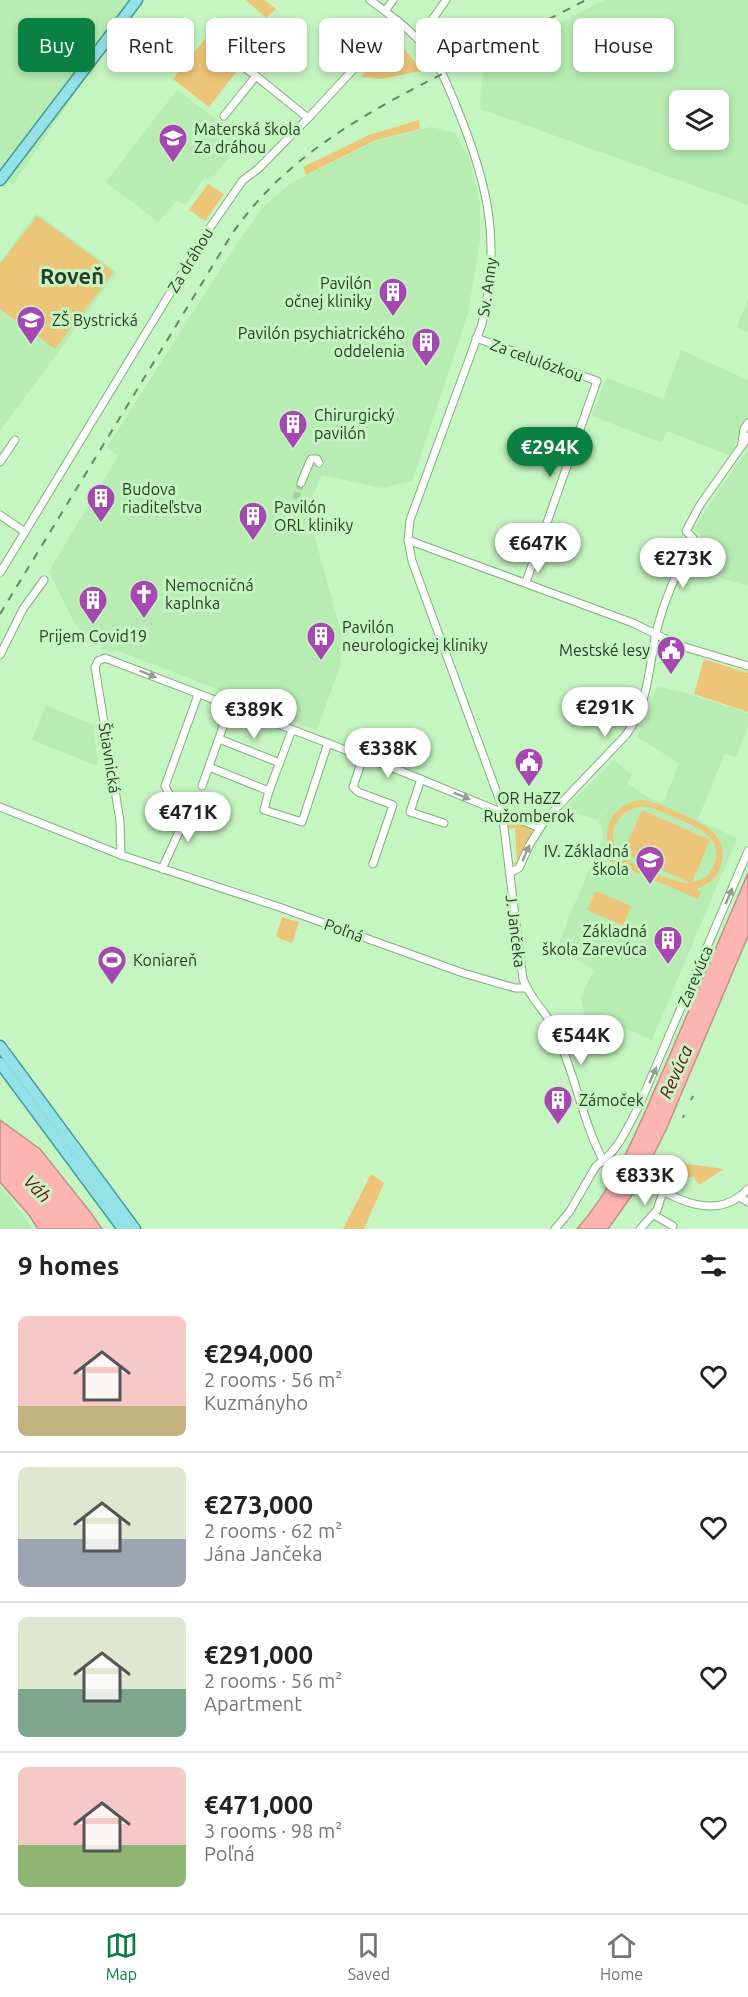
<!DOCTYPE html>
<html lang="en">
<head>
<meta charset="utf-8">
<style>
  :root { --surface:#fff; --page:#f6f6f6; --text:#222; --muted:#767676; --line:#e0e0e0; --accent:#0b8043 }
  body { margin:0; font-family:Ubuntu,sans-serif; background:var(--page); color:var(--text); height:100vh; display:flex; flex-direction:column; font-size:22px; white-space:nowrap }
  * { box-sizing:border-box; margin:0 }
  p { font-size:20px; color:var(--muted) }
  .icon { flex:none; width:33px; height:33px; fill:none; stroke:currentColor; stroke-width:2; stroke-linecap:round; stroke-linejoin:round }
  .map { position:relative; height:1229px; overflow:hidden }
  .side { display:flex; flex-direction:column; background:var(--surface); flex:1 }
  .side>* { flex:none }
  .hud { position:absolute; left:18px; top:18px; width:712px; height:54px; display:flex; gap:12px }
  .controls { position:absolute; left:669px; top:90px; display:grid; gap:12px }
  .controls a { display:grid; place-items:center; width:60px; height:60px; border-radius:9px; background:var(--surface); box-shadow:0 3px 9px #0003; font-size:30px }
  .price { position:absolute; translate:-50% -51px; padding:0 14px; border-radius:21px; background:#fff; color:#222; font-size:20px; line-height:39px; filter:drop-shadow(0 2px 3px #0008) }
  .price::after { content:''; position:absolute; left:50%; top:36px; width:18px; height:14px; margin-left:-9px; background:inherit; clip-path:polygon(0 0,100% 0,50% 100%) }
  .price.selected { background:var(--accent); color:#fff }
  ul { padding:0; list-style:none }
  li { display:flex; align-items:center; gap:18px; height:150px; padding:0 18px }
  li+li { border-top:2px solid var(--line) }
  li span { display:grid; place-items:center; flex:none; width:168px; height:120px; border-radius:9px; color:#555 }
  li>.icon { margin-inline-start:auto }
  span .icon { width:72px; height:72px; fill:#fffc; stroke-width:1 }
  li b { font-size:26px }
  h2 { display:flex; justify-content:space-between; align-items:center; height:72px; padding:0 18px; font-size:26px }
  .pill { padding:0 21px; border-radius:9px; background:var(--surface); box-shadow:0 3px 9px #0003; font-size:21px; line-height:54px }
  .pill.selected { background:var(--accent); color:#fff }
  .dock { display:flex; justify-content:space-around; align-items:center; height:84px; border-top:2px solid var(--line); background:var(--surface); font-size:16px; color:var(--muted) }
  .dock a { display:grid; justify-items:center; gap:3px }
  .dock .selected { color:var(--accent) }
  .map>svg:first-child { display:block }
  .built { fill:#b7ecb2; fill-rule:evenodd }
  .green { fill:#edc578; fill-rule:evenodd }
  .water { fill:#fdb5b1; stroke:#be9188; stroke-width:1.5 }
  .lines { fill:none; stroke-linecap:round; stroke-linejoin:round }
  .minor-tunnel { stroke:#a6d0a2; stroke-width:7; stroke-dasharray:7 3.5; stroke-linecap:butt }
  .minor-casing { stroke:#82af7e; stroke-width:9 }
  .primary-casing { stroke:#419b9a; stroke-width:13 }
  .minor { stroke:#fff; stroke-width:7 }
  .primary { stroke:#94e2e8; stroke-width:10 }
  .rail { stroke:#678665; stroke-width:2; stroke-dasharray:8 8; stroke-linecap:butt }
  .oneway { fill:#949e94 }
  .labels { text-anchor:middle; stroke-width:6; stroke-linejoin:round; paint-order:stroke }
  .poi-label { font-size:16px; fill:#2a3d28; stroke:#c5f5c1; text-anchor:start }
  .street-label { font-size:16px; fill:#2a3d28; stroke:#c5f5c1 }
  .water-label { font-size:18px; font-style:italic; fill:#730917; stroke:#c5f5c1 }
  .district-label { font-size:22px; font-weight:bold; fill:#2a3d28; stroke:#c5f5c1 }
</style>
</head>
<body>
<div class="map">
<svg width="748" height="1229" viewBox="0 0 748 1229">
  <rect width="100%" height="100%" fill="#c5f5c1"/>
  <!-- built -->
  <g class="built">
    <path d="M0 0H138L13 185 0 176Z"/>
    <path d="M604 0H748V205L481 109 480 95 485 63ZM680 100H718V140H680Z"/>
    <path d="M177 90 243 140 210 181 205 177 185 205 177 200 158 222 106 182Z"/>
    <path d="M431 127 455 133 470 160 480 204V241L468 313 412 481 381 488 322 475 307 509 343 640 340 666 317 730 284 718 282 714 116 650 111 653 100 649 103 646 90 640 82 633 74 622 49 571 118 456 107 447 236 245 263 207 291 183 376 141Z"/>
    <path d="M36 213 117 272 0 431V262Z"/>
    <path d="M748 299V332L737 327Z"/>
    <path d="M681 350 748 380V417L737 439 731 456 667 431 662 443 592 416 606 378 663 399Z"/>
    <path d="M748 448V586L721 578 726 556 693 529Z"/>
    <path d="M657 686 682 692 748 713V725L736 757 725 753 698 819 689 816 737 838 652 1040 612 1023 607 1031 585 1018 581 997 594 970 558 948 569 917 602 840V829L598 821 610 804 597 820 565 809 614 760 632 775 627 783 646 796 663 804 679 763 637 737 641 729 643 730Z"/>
    <path d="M46 705 93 725 98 766 32 740Z"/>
    <path d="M0 1186 9 1196 33 1229H0Z"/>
  </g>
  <!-- green -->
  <g class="green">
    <path d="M246 0H264L276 9 266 18Z"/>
    <path d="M205 39 231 59 227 65 236 72 209 107 173 79Z"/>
    <path d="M397 40 422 71 380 79 361 77 379 55Z"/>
    <path d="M419 120 420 129 376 140 306 175 303 167 369 135Z"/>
    <path d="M208 184 224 194 205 221 189 210Z"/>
    <path d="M37 216 114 272 55 349 0 309V264Z"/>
    <path d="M704 659 748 673V712L694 694Z"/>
    <path d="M641 800C654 801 665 807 677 812 700 823 733 834 720 868 716 879 707 885 696 889L701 892 698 899 608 860C612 850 607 846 607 836 607 816 622 802 641 800ZM645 806C656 809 666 814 676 818 696 827 727 838 713 867 709 876 701 881 692 882L710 840 642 810 623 853 691 883C676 884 627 864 619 852 603 830 622 807 645 806Z"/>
    <path d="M512 821 530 828 532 832 518 863 515 865 513 863 517 861 515 828 508 829 507 822Z"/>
    <path d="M596 891 631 906 623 926 587 910Z"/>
    <path d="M282 917 299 922 292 943 276 937Z"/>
    <path d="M666 1161 724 1169 699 1185 694 1177 664 1180Z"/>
    <path d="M371 1174 384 1183 364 1229H343Z"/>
  </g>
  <!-- water -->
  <g class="water">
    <path d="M748 873V936L666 1130 637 1188 608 1229H577C618 1183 640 1122 665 1066 693 1001 721 937 748 873Z"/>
    <path d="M0 1120 40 1149 91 1213 102 1229H38L29 1215 0 1182Z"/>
  </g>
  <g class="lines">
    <!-- minor-tunnel -->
    <path class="minor-tunnel" d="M292 509 301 483"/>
    <!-- minor casing -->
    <g class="minor-casing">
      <g id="minor">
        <path d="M370 0C390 15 410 29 426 48 441 67 450 91 459 113 489 187 501 245 482 324L410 520 408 540 412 561 501 804 523 979C528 993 537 1003 545 1014 553 1025 558 1036 562 1048 578 1086 584 1125 604 1162"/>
        <path d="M385 11 393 0"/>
        <path d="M417 38C429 26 436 14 446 0"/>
        <path d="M234 60 256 76"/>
        <path d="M224 116 256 76 308 118"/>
        <path d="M476 338 597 381 526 582"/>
        <path d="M742 443 744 429 748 423"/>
        <path d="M0 462 15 440"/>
        <path d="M301 483 311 459H317L319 463"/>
        <path d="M0 515 25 532"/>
        <path d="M285 527 292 509"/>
        <path d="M408 540 633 623 678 645 748 666"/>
        <path d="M0 573 209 229 243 180 258 169 311 115 398 21"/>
        <path d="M0 655 23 609 44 580"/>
        <path d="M219 739 280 763"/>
        <path d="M363 757 353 787 358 792 393 805 373 864"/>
        <path d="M209 767 269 791 292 730"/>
        <path d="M421 779 410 812 444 823"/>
        <path d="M202 786 230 707"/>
        <path d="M269 791 264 810 302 822 328 743"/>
        <path d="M0 807 121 855 279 907 463 973 515 988H526"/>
        <path d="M184 824 165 786 198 695"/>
        <path d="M121 855 120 821 95 667 98 661 105 658 403 772 540 828"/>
        <path d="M162 869 190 808"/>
        <path d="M509 873 519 868 530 844 545 820 626 735C648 705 649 668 656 633 664 599 679 569 693 538L686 531 700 505 748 437"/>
        <path d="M604 1162C616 1161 627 1170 638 1176 670 1196 714 1225 748 1189"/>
        <path d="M739 1197 748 1202"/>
        <path d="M654 1215 673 1226"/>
        <path d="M555 1229 570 1211 596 1166C618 1152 627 1128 639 1106L748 851"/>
        <path d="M640 1229 657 1210 663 1192"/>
      </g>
    </g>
    <!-- primary casing -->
    <g class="primary-casing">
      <g id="primary">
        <path d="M0 180 137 0"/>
        <path d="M0 1046 135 1229"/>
        <path d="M0 1063 123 1229"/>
      </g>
    </g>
    <!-- minor -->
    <use href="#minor" class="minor"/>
    <!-- primary -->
    <use href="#primary" class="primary"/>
    <!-- rail -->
    <g class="rail">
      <path d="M0 614 232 234C286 155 369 111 452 69 497 46 541 23 586 0"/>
      <path d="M691 1100 693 1096"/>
      <path d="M683 1118 684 1115"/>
    </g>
  </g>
  <!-- one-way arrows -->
  <defs><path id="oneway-solid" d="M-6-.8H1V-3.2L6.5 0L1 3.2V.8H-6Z" transform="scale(1.5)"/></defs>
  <g class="oneway">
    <use href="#oneway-solid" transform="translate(148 674) rotate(22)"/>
    <use href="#oneway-solid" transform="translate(462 796) rotate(22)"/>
    <use href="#oneway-solid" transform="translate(526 853) rotate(-66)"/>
    <use href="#oneway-solid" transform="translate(729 896) rotate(-67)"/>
    <use href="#oneway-solid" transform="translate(653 1075) rotate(-66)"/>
  </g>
  <!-- icons -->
  <defs>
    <g id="school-pin" transform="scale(1.5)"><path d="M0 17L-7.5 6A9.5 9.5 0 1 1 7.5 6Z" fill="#a548b2" stroke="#c5f5c1"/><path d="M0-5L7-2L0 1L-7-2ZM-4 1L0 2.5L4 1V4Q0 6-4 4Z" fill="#fff"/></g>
    <g id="building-pin" transform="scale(1.5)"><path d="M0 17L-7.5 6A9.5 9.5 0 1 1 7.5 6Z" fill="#a548b2" stroke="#c5f5c1"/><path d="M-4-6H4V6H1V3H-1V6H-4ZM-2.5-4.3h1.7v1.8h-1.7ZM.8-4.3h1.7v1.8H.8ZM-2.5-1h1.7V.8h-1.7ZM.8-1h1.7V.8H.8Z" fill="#fff"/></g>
    <g id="church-pin" transform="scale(1.5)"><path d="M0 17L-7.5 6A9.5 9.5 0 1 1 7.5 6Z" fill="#a548b2" stroke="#c5f5c1"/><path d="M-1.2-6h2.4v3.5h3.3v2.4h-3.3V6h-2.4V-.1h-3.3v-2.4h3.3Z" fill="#fff"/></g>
    <g id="civic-pin" transform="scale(1.5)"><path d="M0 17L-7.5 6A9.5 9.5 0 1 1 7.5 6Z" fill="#a548b2" stroke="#c5f5c1"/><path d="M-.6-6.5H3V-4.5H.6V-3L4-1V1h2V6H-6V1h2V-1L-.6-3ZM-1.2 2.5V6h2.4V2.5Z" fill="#fff"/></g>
    <g id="stadium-pin" transform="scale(1.5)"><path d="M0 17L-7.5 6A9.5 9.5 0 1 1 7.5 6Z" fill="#a548b2" stroke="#c5f5c1"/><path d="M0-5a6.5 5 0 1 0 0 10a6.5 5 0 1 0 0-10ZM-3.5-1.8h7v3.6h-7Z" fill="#fff"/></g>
  </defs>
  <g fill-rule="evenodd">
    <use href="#school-pin" x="173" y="138"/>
    <use href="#building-pin" x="393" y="292"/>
    <use href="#school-pin" x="31" y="320"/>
    <use href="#building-pin" x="426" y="342"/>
    <use href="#building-pin" x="293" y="424"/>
    <use href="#building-pin" x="101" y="498"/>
    <use href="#building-pin" x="253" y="516"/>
    <use href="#church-pin" x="144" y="594"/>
    <use href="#building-pin" x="93" y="600"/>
    <use href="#building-pin" x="321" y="636"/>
    <use href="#civic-pin" x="671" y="650"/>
    <use href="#civic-pin" x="529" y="762"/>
    <use href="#school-pin" x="650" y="860"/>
    <use href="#building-pin" x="668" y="940"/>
    <use href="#stadium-pin" x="112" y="960"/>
    <use href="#building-pin" x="558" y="1100"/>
  </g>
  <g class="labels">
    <!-- poi labels -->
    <g class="poi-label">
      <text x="194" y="135">Materská škola<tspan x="194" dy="18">Za dráhou</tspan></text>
      <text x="372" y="289" text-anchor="end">Pavilón<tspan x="372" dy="18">očnej kliniky</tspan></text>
      <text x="52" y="326">ZŠ Bystrická</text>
      <text x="405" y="339" text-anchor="end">Pavilón psychiatrického<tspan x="405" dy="18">oddelenia</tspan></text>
      <text x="314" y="421">Chirurgický<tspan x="314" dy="18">pavilón</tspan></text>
      <text x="122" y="495">Budova<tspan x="122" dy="18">riaditeľstva</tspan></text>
      <text x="274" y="513">Pavilón<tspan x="274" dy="18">ORL kliniky</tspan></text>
      <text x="165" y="591">Nemocničná<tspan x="165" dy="18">kaplnka</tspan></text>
      <text x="342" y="633">Pavilón<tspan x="342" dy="18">neurologickej kliniky</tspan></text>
      <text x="93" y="642" text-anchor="middle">Prijem Covid19</text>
      <text x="650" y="656" text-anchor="end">Mestské lesy</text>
      <text x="529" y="804" text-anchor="middle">OR HaZZ<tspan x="529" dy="18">Ružomberok</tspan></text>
      <text x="629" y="857" text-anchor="end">IV. Základná<tspan x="629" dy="18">škola</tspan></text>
      <text x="647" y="937" text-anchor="end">Základná<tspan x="647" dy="18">škola Zarevúca</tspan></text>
      <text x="133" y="966">Koniareň</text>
      <text x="579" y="1106">Zámoček</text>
    </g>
    <!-- street labels -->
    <g class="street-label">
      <text transform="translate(190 260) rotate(-59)" y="6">Za dráhou</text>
      <text transform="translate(487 287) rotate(-82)" y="6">Sv. Anny</text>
      <text transform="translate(537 360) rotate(20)" y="6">Za celulózkou</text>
      <text transform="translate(110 758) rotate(81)" y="6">Štiavnická</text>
      <text transform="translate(344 930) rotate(20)" y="6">Poľná</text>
      <text transform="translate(516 931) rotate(83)" y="6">J. Jančeka</text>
      <text transform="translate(695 976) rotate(-67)" y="6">Zarevúca</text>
    </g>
    <!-- water labels -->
    <g class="water-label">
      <text transform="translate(676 1072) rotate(-66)" y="6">Revúca</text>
      <text transform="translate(37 1189) rotate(46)" y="6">Váh</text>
    </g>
    <!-- district labels -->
    <g class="district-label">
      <text x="72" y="284">Roveň</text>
    </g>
  </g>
</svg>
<div class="controls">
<a><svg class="icon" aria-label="layers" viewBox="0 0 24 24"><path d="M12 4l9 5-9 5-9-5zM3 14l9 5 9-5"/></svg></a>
</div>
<b class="price selected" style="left:550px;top:478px">€294K</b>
<b class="price" style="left:538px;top:574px">€647K</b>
<b class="price" style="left:683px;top:589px">€273K</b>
<b class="price" style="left:605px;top:738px">€291K</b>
<b class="price" style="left:254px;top:740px">€389K</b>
<b class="price" style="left:388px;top:779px">€338K</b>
<b class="price" style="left:188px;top:843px">€471K</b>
<b class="price" style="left:581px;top:1066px">€544K</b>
<b class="price" style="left:645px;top:1206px">€833K</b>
<div class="hud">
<a class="pill selected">Buy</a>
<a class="pill">Rent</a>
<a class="pill">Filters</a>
<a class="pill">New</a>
<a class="pill">Apartment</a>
<a class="pill">House</a>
</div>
</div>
<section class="side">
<h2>9 homes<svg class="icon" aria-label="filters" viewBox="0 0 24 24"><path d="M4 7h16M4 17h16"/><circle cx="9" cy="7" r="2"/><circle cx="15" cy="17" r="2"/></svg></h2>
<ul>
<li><span style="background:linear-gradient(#f6c9c9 75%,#c2b280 0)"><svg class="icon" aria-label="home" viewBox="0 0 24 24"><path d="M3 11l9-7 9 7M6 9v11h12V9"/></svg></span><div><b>€294,000</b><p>2 rooms · 56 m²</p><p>Kuzmányho</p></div><svg class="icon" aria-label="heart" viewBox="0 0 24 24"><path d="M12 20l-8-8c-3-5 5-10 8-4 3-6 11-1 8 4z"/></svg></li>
<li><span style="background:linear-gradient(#dfe7d0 60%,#9aa5b1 0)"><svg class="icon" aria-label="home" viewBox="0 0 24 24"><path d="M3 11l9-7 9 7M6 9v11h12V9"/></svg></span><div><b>€273,000</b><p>2 rooms · 62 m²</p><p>Jána Jančeka</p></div><svg class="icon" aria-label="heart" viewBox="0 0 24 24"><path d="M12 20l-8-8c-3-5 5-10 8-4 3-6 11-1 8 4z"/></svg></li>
<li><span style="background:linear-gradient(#dfe7d0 60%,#7fa58c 0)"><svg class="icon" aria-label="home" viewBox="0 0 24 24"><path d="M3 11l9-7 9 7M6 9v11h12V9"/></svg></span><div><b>€291,000</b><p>2 rooms · 56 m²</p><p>Apartment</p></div><svg class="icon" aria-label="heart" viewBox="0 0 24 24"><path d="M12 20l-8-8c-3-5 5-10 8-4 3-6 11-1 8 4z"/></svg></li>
<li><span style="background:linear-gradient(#f6c9c9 65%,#8fb573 0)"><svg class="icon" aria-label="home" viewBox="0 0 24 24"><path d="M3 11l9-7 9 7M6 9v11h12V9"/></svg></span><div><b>€471,000</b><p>3 rooms · 98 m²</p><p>Poľná</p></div><svg class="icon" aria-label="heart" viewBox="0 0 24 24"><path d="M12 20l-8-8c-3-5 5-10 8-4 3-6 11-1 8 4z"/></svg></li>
</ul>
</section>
<nav class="dock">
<a class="selected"><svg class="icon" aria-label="map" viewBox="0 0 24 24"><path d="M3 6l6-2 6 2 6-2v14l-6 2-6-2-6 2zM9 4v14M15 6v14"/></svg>Map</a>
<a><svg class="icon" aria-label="saved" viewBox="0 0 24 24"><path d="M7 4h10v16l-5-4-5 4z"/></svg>Saved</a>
<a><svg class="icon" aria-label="home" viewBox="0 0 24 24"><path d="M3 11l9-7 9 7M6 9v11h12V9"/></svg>Home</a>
</nav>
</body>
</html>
